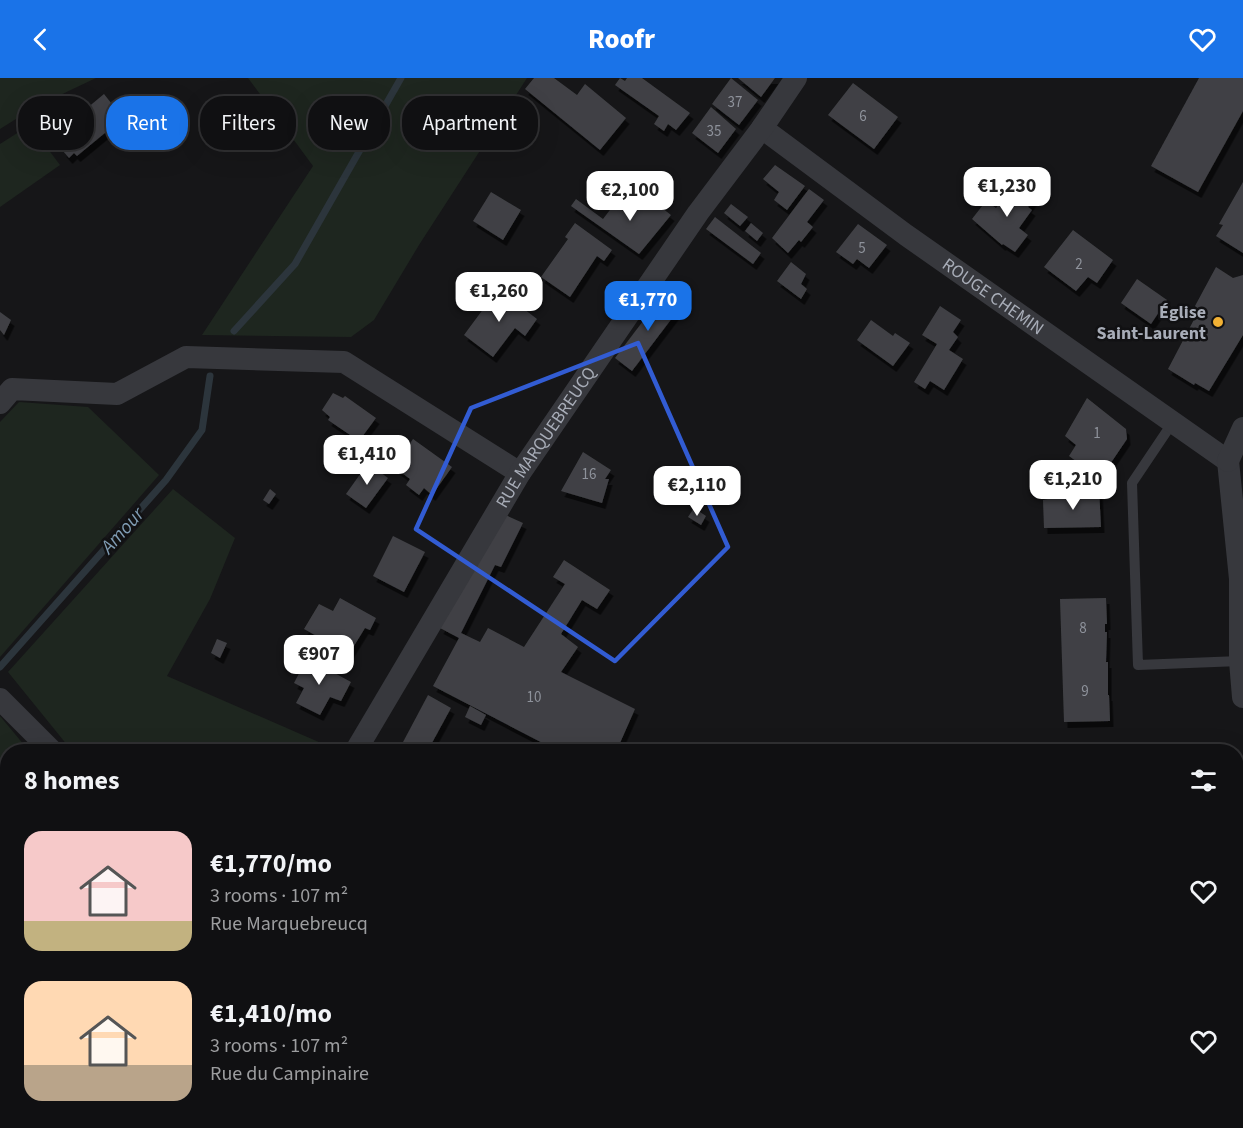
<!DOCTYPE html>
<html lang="en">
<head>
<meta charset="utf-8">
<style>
  :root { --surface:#101012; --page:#1e1e20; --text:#f1f3f6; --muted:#9c9d9f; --line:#303032; --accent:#1a73e8 }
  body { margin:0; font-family:"Source Sans 3",sans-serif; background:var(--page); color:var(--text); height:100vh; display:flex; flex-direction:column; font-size:22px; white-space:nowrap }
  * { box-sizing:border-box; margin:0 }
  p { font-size:20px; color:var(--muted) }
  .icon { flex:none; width:33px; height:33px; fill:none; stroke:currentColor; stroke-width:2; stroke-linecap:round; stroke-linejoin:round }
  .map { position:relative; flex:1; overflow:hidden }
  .panel { position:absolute; left:0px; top:666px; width:1244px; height:384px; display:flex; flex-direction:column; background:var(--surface); border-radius:24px 24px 0 0; box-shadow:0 6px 24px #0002,0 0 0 2px var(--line) }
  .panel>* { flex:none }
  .banner { position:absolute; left:18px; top:18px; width:600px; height:54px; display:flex; gap:12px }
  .price { position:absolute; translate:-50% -51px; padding:0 14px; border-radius:12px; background:#fff; color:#222; font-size:20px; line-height:39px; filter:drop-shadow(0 2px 3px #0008) }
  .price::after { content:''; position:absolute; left:50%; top:36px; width:18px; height:14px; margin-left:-9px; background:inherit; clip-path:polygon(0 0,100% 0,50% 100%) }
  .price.selected { background:var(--accent); color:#fff }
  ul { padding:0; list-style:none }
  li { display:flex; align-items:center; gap:18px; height:150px; padding:0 24px }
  li span { display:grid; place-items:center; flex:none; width:168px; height:120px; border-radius:18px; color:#555 }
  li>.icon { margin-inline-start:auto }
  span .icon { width:72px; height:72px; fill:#fffc; stroke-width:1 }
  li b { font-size:26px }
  h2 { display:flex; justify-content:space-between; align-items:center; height:72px; padding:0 24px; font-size:26px }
  .tag { padding:0 21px; border-radius:24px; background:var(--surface); box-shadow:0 6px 24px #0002,0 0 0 2px var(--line); font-size:21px; line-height:54px }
  .tag.selected { background:var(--accent); color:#fff }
  header { display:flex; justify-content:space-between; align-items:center; height:78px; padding:0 24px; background:var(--accent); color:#fff; font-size:27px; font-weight:800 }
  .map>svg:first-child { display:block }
  .green { fill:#1e261f }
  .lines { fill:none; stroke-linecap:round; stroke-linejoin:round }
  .stream { stroke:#2c353c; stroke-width:7 }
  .building { fill:#404145; filter:url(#shadow) }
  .lane { stroke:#37383d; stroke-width:10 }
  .street { stroke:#37383d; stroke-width:22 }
  .marked { fill:none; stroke:#325cd3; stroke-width:4.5; stroke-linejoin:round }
  .poi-dot { fill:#f2b134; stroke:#111113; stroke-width:2 }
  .labels { text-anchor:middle; stroke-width:5; stroke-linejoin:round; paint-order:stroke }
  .number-label { font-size:15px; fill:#8e929b }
  .street-label { font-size:18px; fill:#a8adb8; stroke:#111113 }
  .poi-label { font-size:18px; font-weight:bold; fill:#a8adb8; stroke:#111113; text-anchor:end }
  .water-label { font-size:20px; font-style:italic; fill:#7f9bb3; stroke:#111113 }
</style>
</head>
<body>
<header><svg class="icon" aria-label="back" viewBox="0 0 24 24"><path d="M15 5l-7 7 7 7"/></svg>Roofr<svg class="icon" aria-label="heart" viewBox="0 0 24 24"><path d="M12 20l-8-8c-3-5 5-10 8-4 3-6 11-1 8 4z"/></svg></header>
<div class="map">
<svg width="1243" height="1050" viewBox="0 0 1243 1050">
  <defs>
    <filter id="shadow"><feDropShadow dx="3.5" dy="6" stdDeviation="0" flood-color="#0009"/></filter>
  </defs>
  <rect width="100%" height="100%" fill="#161618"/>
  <!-- green -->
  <g class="green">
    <path d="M0 0H96L35 29 0 51Z"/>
    <path d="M248 0H527L419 167 374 242 351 259 202 257 313 88Z"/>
    <path d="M30 47 60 87 0 129V66Z"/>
    <path d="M19 324 88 329 159 397 0 579V344Z"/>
    <path d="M173 411 235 460 210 521 167 598 321 665 317 673H72L8 594Z"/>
    <path d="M0 638 29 673 8 674V1003L0 1009Z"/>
    <path d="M205 1043 417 1042 433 1050H197Z"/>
  </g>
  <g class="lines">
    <!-- stream -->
    <g class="stream">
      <path d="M234 253 295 186 401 0"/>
      <path d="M0 589 166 402 202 352 210 298"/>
    </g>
  </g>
  <!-- building -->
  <g class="building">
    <path d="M534 0H554L577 17 585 6 626 40 600 72 525 11Z"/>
    <path d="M620 0 625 3 627 0H642L690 35 676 52 668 46 664 53 654 46 659 38 615 7Z"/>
    <path d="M731 0 758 22 739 47 712 26Z"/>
    <path d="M738 0H775L761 19Z"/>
    <path d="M1199 0H1243V33L1198 114 1151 88Z"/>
    <path d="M853 5 898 39 874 71 828 37Z"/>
    <path d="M104 16 123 40 77 78 74 75 69 80 63 73 68 68 57 55Z"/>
    <path d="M711 29 736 51 718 75 692 55Z"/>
    <path d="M775 87 805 108 787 132 774 122 779 114 763 101Z"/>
    <path d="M1243 104V175L1216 158 1223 147 1219 146Z"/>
    <path d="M1021 107 1036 118 1028 129 1032 132 1019 150 1028 157 1015 174 1003 166 1002 167 972 141 986 123 996 130 1008 114 1013 117Z"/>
    <path d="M809 111 824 122 807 144 813 149 801 164 799 162 788 175 772 160Z"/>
    <path d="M491 114 521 132 503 162 473 143Z"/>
    <path d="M644 116 671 137 639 176 571 128 576 121 603 141 616 124 630 135Z"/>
    <path d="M731 126 748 139 740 148 724 135Z"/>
    <path d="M715 139 761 175 753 186 706 151Z"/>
    <path d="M575 145 612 172 604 183 597 178 570 219 541 199 568 161 565 159Z"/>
    <path d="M751 145 763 155 757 163 745 153Z"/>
    <path d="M858 146 887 167 869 190 857 181 853 186 836 174Z"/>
    <path d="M1073 152 1113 182 1097 205 1088 199 1076 213 1044 189Z"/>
    <path d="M791 184 806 196 801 206 807 211 801 221 777 203Z"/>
    <path d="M1216 189 1233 200 1243 197V257L1209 313 1195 305 1194 307 1168 291 1199 232 1195 228Z"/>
    <path d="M1137 201 1167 222 1151 246 1121 225Z"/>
    <path d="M498 211 537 241 525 258 515 250 493 279 464 257Z"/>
    <path d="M665 214 682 227 632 293 615 280Z"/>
    <path d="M940 228 961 242 953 254 958 259 949 272 963 281 944 312 930 303 925 311 914 304 937 266 922 257Z"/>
    <path d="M0 234 11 242 4 257 0 252Z"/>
    <path d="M871 242 893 258 895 255 910 265 893 288 857 262Z"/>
    <path d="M333 315 343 320 345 318 376 340 359 363 328 342 330 339 322 332Z"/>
    <path d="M1087 320 1126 351 1127 361 1100 401 1069 378 1076 367 1065 358Z"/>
    <path d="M413 361 452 389 432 417 424 410 419 417 406 407 410 401 394 389Z"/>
    <path d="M583 374 611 392 605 401H609L602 425 561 413Z"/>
    <path d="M368 385 388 400 366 430 346 416Z"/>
    <path d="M1099 410 1101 449 1044 450 1043 422Z"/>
    <path d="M270 411 276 416 269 426 263 422Z"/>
    <path d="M694 430 706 438 701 447 688 439Z"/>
    <path d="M501 435 523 445 501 489 495 487 461 555 480 564 488 550 524 569 565 506 553 499 564 482 610 512 597 531 582 522 561 556 578 569 561 594 635 631 616 674H560L433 608 459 560 440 550Z"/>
    <path d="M393 458 425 474 404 514 373 498Z"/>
    <path d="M340 520 376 540 370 552 365 550 349 576 304 551 319 526 333 533Z"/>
    <path d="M1106 520 1107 546H1105V554H1107L1106 584H1108V617H1109L1110 643 1064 644 1060 521Z"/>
    <path d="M217 561 227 565 220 580 211 575Z"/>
    <path d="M307 580 351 604 341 623 330 619 320 637 296 625 304 610 294 605Z"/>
    <path d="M428 617 451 630 427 674H416L402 666Z"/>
    <path d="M470 628 486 637 481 647 465 639Z"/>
    <path d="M1215 665 1221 670 1222 674H1184V666Z"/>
    <path d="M9 1042H59L66 1050H8L5 1046Z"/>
    <rect x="619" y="1042" width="19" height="8"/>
  </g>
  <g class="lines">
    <!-- lane -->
    <g class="lane">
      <path d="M1173 344 1132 405 1138 587 1240 583"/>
      <path d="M145 1050 153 1042"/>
    </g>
    <!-- street -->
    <g class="street">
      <path id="s1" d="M762 50 906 157 1228 383"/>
      <path d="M0 325 12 311 117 316 186 279 344 284 520 395"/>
      <path d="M1228 383 1240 501V583L1243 619"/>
      <path d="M1228 383 1243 350"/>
      <path d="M0 621 53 674"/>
      <path id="s2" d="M355 674 520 395 698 135 762 50 796 0"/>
      <path d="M498 1042 514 1050"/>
    </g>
  </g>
  <!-- marked area -->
  <path class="marked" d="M638 265 728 469 615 583 416 451 471 330Z"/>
  <!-- markers -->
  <circle class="poi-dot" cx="1218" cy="244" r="6"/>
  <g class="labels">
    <!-- number labels -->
    <g class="number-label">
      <text x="735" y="29">37</text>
      <text x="863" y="43">6</text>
      <text x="714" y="58">35</text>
      <text x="862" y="175">5</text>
      <text x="1079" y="191">2</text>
      <text x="1097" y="360">1</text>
      <text x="589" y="401">16</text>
      <text x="1083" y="555">8</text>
      <text x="1085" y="618">9</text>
      <text x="534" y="624">10</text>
    </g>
    <!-- street labels -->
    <g class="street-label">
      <text dy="6" stroke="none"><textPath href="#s1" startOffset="286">ROUGE CHEMIN</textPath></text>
      <text dy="6" stroke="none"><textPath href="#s2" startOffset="368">RUE MARQUEBREUCQ</textPath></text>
    </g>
    <!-- poi labels -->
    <g class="poi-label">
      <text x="1206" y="240">Église<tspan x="1206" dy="21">Saint-Laurent</tspan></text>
    </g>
    <!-- water labels -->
    <g class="water-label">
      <text transform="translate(122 452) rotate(-48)" y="7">Amour</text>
    </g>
  </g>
</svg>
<b class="price" style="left:1007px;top:140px">€1,230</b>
<b class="price" style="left:630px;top:144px">€2,100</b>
<b class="price" style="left:499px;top:245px">€1,260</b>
<b class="price selected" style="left:648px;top:254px">€1,770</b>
<b class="price" style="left:367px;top:408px">€1,410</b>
<b class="price" style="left:1073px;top:433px">€1,210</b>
<b class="price" style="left:697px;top:439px">€2,110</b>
<b class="price" style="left:319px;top:608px">€907</b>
<div class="banner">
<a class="tag">Buy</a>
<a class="tag selected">Rent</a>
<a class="tag">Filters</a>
<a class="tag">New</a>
<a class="tag">Apartment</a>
</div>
<section class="panel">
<h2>8 homes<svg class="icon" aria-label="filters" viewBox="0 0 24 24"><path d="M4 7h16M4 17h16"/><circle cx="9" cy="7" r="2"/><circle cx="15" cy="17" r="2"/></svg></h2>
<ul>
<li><span style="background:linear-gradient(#f6c9c9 75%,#c2b280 0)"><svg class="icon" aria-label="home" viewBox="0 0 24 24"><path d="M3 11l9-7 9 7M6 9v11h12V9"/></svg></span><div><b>€1,770/mo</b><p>3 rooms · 107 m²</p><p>Rue Marquebreucq</p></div><svg class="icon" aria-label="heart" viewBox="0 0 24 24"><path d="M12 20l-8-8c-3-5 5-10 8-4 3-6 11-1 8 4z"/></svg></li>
<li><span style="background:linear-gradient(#ffd9b3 70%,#b9a48a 0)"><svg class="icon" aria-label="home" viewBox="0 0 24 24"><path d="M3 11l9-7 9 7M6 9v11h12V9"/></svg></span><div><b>€1,410/mo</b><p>3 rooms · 107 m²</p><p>Rue du Campinaire</p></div><svg class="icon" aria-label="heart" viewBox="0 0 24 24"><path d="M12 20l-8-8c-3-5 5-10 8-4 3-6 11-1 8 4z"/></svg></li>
</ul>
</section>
</div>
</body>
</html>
